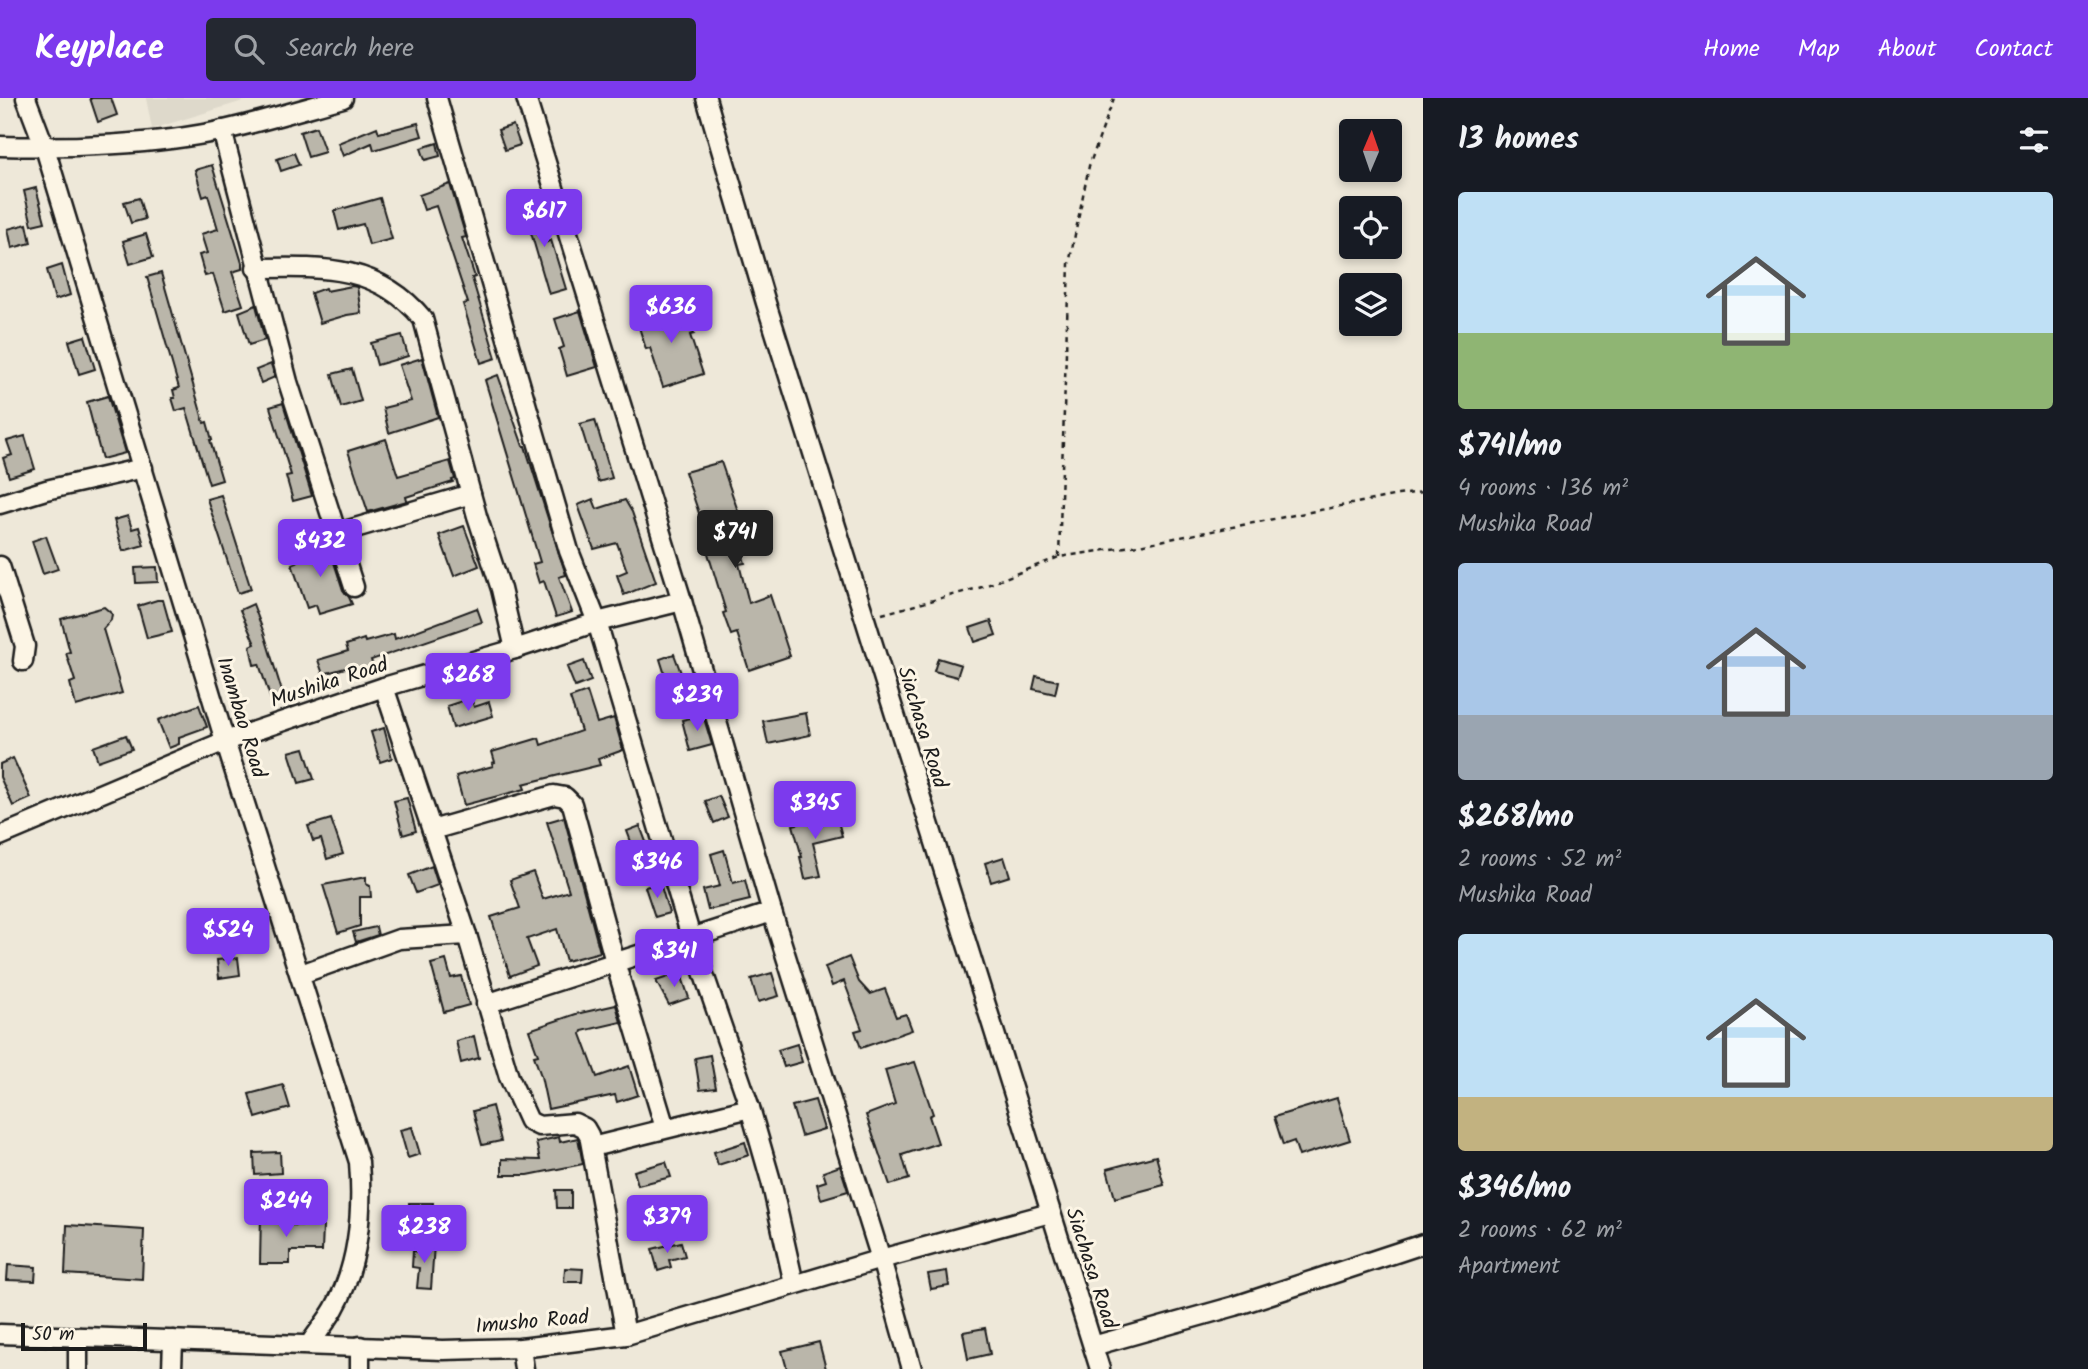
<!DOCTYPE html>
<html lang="en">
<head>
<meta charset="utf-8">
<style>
  :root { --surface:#171b24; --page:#242831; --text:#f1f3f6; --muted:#9ea1a6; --accent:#7c3aed }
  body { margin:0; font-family:Kalam,sans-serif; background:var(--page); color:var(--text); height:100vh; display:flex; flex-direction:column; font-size:26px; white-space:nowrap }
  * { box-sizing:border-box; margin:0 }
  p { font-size:23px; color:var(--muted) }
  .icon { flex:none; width:38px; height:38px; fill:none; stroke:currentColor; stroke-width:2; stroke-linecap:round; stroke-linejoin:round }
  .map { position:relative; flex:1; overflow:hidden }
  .side { display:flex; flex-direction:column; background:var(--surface); width:665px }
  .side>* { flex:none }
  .needle { width:46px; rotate:2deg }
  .fabs { position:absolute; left:1339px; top:21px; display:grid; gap:14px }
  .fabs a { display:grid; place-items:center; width:63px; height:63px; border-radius:7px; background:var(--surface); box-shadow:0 4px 10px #0003; font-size:35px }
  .scale { position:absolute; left:21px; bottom:18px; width:126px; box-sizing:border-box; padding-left:7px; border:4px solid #1c1c1c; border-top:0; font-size:19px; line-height:24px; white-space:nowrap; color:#1c1c1c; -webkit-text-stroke:5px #fcf5e5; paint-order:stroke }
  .price { position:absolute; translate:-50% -60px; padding:0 16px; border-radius:7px; background:var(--accent); color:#fff; font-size:23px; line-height:46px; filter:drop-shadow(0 2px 4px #0008) }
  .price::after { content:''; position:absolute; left:50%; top:42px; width:21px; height:16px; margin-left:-10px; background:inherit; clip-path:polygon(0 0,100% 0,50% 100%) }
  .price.on { background:#222; color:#fff }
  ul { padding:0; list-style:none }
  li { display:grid; align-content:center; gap:14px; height:371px; padding:0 35px }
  li span { display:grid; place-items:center; height:217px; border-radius:7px; color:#555 }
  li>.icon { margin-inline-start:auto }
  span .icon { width:126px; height:126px; fill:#fffc; stroke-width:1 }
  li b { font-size:30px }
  h2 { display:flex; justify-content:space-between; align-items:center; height:84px; padding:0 35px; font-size:30px }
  header { display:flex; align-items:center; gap:42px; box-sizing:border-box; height:98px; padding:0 35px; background:var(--accent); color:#fff }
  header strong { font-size:33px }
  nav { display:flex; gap:38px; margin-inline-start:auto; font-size:24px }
  .search { width:490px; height:63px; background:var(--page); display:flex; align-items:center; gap:18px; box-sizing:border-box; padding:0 24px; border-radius:7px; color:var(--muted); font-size:26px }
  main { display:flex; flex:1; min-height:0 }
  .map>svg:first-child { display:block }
  .built { fill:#ded9cb }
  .building { fill:#bab6aa; stroke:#1c1c1c; stroke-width:2 }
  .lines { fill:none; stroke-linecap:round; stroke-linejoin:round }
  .minor-casing { stroke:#1c1c1c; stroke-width:23 }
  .path { stroke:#1c1c1c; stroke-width:2.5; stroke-dasharray:5 5; stroke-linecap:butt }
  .minor { stroke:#fcf5e5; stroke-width:18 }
  .labels { text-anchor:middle; stroke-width:6; stroke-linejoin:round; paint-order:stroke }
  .street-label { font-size:21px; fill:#1c1c1c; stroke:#fcf5e5 }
</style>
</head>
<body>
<header>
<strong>Keyplace</strong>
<div class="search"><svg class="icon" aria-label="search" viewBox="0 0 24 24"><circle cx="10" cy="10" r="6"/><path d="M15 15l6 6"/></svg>Search here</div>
<nav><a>Home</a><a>Map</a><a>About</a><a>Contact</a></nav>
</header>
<main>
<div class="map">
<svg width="1423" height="1271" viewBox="0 0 1423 1271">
  <rect width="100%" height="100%" fill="#eee8d9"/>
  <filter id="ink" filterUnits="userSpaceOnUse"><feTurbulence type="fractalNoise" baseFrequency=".0143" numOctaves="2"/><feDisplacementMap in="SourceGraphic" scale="14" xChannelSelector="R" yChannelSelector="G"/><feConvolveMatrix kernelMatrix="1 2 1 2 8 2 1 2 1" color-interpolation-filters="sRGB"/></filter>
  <g filter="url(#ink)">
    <!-- built -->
    <path class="built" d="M146 0H253L152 31Z"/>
    <!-- building -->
    <g class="building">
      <path d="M90 0H111L117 17 98 24Z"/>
      <path d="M418 25 422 38 374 52 372 45 343 58 338 45 377 29 379 35Z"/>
      <path d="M513 27 520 47 505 52 498 32Z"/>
      <path d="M316 29 325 54 308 59 300 34Z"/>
      <path d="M437 45 440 58 425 62 421 50Z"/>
      <path d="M294 55 299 67 281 73 277 61Z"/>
      <path d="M212 67 242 165V171L232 174 243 207 225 213 213 176 205 178 199 157 207 155 201 136 218 131 208 97 203 99 195 72Z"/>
      <path d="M450 86 466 139 462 140 475 179 472 180 496 260 481 265 463 206 468 205 436 108 424 112 419 97Z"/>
      <path d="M36 90 45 124 32 127 24 93Z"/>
      <path d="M139 100 145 121 131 125 124 104Z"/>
      <path d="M380 100 392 141 369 147 363 126 339 132 334 113Z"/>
      <path d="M535 100 547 144 551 142 566 191 549 196 522 104Z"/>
      <path d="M27 126 31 145 12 150 8 131Z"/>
      <path d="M146 136 153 159 130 166 123 143Z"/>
      <path d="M62 167 70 197 55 202 47 172Z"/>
      <path d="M161 175 204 325 207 324 212 342H210L222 382 209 386 186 310 176 313 172 300H175L173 292 179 290 147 179Z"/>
      <path d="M352 188 357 189 361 215 347 217 320 225 311 195 325 190 326 193Z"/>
      <path d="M256 207 265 242 249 247 239 214Z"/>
      <path d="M684 207 694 236 690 237 703 276 663 289 650 250 646 251 637 223Z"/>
      <path d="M580 213 597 269 567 278 559 251 564 249 555 221Z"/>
      <path d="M402 237 408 258 377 267 371 245Z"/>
      <path d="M85 238 95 271 79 276 69 243Z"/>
      <path d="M422 260 438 319 389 335 383 310 411 303 399 267Z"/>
      <path d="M271 266 275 279 261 285 256 272Z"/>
      <path d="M352 271 361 303 341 309 332 276Z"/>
      <path d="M498 277 523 348H525L566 477 559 479 572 514 556 519 544 483 539 485 533 466 540 464 485 282Z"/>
      <path d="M108 298 125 355 102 361 87 304Z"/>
      <path d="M283 305 312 398 293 403 286 378 291 377 270 309Z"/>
      <path d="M595 322 612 380 598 384 580 326Z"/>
      <path d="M25 338 35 371 9 379 3 360 12 357 7 343Z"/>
      <path d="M386 341 398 378 450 363 455 381 452 382 453 384 406 399 407 403 368 414 348 353Z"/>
      <path d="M721 364 740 419 732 422 745 465 739 466 749 505 770 497 790 558 749 572 737 535 731 537 723 515 726 514 707 452 711 451 685 374Z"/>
      <path d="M221 397 251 491 238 495 207 401Z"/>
      <path d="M593 401 597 411 625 402 632 414 656 484 624 497 617 477 627 473 617 445 594 451 578 407Z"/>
      <path d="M128 418 132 431 139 429 144 447 123 453 114 422Z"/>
      <path d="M464 428 479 468 454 478 439 437Z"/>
      <path d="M46 438 58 471 43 476 32 443Z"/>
      <path d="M327 443 343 492 349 499 352 506 319 516 316 507 307 510 292 466 297 464 294 453Z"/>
      <path d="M157 469 158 484 136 485 135 470Z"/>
      <path d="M157 502H163L172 534 147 540 138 508Z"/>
      <path d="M253 506 264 535 284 600 272 605 259 566 254 567 250 548 255 546 240 512Z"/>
      <path d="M104 509 112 516 111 522 103 531 122 595 76 608 70 585 75 583 66 555 70 554 61 521Z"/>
      <path d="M477 510 482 524 371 562 373 568 355 574 353 568 323 576 318 562 348 553 346 547 364 541 365 544 394 536 395 541Z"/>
      <path d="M991 523 996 537 975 544 970 530Z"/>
      <path d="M674 556 681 575 666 580 660 561Z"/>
      <path d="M938 560 961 567 957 579 934 573Z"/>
      <path d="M584 563 591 583 575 589 567 569Z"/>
      <path d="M1036 578 1058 583 1055 596 1033 591Z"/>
      <path d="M587 594 597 625 614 620 623 652 598 661 600 667 523 686 525 691 464 707 456 678 493 668 492 665 495 664 492 654 539 640 541 647 581 633 570 600Z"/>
      <path d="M471 600 474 609 489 604 493 618 453 630 447 608Z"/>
      <path d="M199 607 207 629 179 639V646L169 650 158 622Z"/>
      <path d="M806 615 810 637 768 646 763 623Z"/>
      <path d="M703 617 712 647 690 653 682 622Z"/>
      <path d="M384 630 392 660 380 664 371 634Z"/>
      <path d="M126 637 132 651 98 663 93 649Z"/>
      <path d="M304 650 314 681 299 685 289 654Z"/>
      <path d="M13 660 31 700 13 708 0 679V666Z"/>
      <path d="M793 686 799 709 785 712 780 689Z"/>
      <path d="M719 698 728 719 714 725 705 703Z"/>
      <path d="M407 700 416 733 403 737 394 703Z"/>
      <path d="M836 716 842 738 813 745 821 778 805 781 800 759H802L793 727Z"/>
      <path d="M564 719 600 854 566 863 557 831 527 841 537 868 510 878 491 819 520 810 510 782 533 774 543 801 569 793 547 724Z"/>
      <path d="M331 721 343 756 327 761 321 741 313 743 308 728Z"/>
      <path d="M640 728 646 744 633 749 627 733Z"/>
      <path d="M724 752 733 785 745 782 750 802 708 812 703 792 720 788 711 756Z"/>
      <path d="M1004 759 1010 778 991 784 985 765Z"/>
      <path d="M432 768 438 787 416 795 409 777Z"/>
      <path d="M366 779V786L370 788 371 799H360V828L338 835 323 787Z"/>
      <path d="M660 785 669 815 655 819 645 789Z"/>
      <path d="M376 829 378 837 356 844 353 834Z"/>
      <path d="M849 859 859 884 870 896 885 891 896 919 906 916 912 932 861 950 855 933 862 931 844 883 832 888 825 869Z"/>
      <path d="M238 860 240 877 219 880 217 862Z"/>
      <path d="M446 862 451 880 461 878 469 907 444 914 431 866Z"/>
      <path d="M683 874V882L689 900 669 907 656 883Z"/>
      <path d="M772 875 779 898 758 904 751 881Z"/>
      <path d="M616 907 621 924 582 933 581 936 597 979 629 968 638 997 617 1004 615 997 548 1011 541 978 534 958 538 957 529 932 576 916Z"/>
      <path d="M474 938 479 960 461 965 456 943Z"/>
      <path d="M797 946 802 964 784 969 778 952Z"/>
      <path d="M710 957 716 990 700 992 695 960Z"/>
      <path d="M915 964 933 1016 929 1018 938 1045 902 1057 909 1081 890 1087 866 1017 895 1006 885 972Z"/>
      <path d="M283 987 290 1010 256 1020 249 996Z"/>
      <path d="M1337 1000 1350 1042 1299 1058 1294 1043 1283 1047 1274 1019Z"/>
      <path d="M815 1002 824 1031 801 1038 792 1008Z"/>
      <path d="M492 1008 501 1043 482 1047 473 1013Z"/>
      <path d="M412 1029 420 1056 408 1060 400 1032Z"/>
      <path d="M559 1039 560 1044 578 1040 583 1066 528 1077H502V1061L540 1062 536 1044Z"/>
      <path d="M745 1044 749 1057 718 1067 714 1054Z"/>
      <path d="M280 1054 281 1075 255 1077 254 1055Z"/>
      <path d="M1156 1058 1164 1087 1115 1100 1107 1071Z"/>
      <path d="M666 1064 671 1079 638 1087 634 1073Z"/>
      <path d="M840 1068 848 1093 821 1101 817 1086 826 1083 823 1074Z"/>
      <path d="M556 1092H571V1110H557Z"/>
      <path d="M409 1105H433L432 1123 409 1122Z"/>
      <path d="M261 1115 291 1116V1127L323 1128 322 1153H290V1166H260Z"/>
      <path d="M67 1127 144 1132 142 1181 65 1176Z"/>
      <path d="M681 1144 685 1158 669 1162 671 1169 658 1173 652 1151Z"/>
      <path d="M420 1145 434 1146 431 1191 417 1190 419 1170 412 1169 413 1153 419 1154Z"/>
      <path d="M8 1167 36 1169 35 1183 7 1182Z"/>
      <path d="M565 1170 583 1171 582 1184H564Z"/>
      <path d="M947 1173 949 1188 931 1191 928 1176Z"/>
      <path d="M985 1230 990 1256 968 1261 963 1234Z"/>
      <path d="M819 1244 826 1271H787L782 1253Z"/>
    </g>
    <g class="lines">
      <!-- minor casing -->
      <g class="minor-casing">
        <g id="minor">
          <path d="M26 0 45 50 225 643 359 1064C363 1114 359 1167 334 1211 327 1223 317 1235 309 1247"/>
          <path d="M437 0 569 453 597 524 691 839 750 1010 771 1083 794 1186"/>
          <path d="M526 0 682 503 772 814 881 1161 912 1271"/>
          <path d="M706 0 766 205 1100 1271"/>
          <path d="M222 32 288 284 354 489"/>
          <path d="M0 48C69 50 156 47 224 32 264 23 303 11 343 0"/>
          <path d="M256 170C321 169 378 166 423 221L477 418 501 491 515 551"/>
          <path d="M0 406 46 392 143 370"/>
          <path d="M338 435 471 396"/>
          <path d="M0 468 25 548 23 563"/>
          <path d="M384 589 467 837 509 979 529 1023 539 1028 575 1025 585 1030 589 1037 626 1237"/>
          <path d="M432 732 554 697 565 699 572 706 615 864 665 1030"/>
          <path d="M0 738 225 643 384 589 515 551 597 524 682 503"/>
          <path d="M301 876 399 841 467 837"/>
          <path d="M486 906 772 814"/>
          <path d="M592 1049 750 1010"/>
          <path d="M0 1236 443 1252 521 1250 626 1237 881 1161 1050 1115"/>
          <path d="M1093 1248 1235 1208 1423 1146"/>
          <path d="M521 1250 524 1271"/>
          <path d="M78 1271V1239"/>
          <path d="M172 1271 173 1242"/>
          <path d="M360 1271V1248"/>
        </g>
      </g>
      <!-- path -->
      <g class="path">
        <path d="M1059 459 1069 166 1089 68 1114 0"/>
        <path d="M882 516 982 489 1059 459 1139 447 1398 397 1423 394"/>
      </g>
      <!-- minor -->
      <use href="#minor" class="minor"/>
    </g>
  </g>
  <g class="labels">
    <!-- street labels -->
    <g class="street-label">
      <text transform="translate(329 584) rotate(-18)" y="7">Mushika Road</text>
      <text transform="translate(242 619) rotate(73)" y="7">Inambao Road</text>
      <text transform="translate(923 629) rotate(73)" y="7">Siachasa Road</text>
      <text transform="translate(1092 1170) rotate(72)" y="7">Siachasa Road</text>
      <text transform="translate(532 1223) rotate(-5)" y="7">Imusho Road</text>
    </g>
  </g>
</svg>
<div class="fabs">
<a><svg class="needle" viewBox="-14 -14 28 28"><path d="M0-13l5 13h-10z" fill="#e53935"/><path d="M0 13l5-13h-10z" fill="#9ea1a6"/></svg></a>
<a><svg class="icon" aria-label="locate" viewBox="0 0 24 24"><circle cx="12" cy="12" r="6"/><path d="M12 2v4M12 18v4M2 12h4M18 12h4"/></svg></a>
<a><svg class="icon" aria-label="layers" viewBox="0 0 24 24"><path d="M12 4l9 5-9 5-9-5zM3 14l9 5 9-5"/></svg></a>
</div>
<div class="scale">50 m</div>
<b class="price" style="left:544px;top:151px">$617</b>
<b class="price" style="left:671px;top:247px">$636</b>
<b class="price on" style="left:735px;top:472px">$741</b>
<b class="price" style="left:320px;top:481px">$432</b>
<b class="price" style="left:468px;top:615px">$268</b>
<b class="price" style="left:697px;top:635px">$239</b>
<b class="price" style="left:815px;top:743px">$345</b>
<b class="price" style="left:657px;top:802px">$346</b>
<b class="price" style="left:228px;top:870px">$524</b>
<b class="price" style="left:674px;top:891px">$341</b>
<b class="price" style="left:286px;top:1141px">$244</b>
<b class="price" style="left:667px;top:1157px">$379</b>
<b class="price" style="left:424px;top:1167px">$238</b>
</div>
<section class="side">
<h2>13 homes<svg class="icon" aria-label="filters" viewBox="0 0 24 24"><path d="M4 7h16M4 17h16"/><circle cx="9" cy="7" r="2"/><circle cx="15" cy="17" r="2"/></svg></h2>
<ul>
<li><span style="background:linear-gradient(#bfe0f5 65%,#8fb573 0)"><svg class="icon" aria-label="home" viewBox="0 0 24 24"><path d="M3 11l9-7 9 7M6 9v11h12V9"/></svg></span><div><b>$741/mo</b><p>4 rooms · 136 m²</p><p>Mushika Road</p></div></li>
<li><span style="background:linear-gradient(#a9c7e8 70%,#9aa5b1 0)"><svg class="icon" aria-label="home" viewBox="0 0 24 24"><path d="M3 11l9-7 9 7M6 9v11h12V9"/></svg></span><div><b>$268/mo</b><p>2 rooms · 52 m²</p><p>Mushika Road</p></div></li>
<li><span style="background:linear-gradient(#bfe0f5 75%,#c2b280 0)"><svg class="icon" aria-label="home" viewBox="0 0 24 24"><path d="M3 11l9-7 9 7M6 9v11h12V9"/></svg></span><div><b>$346/mo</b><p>2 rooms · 62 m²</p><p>Apartment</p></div></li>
</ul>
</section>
</main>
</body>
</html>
